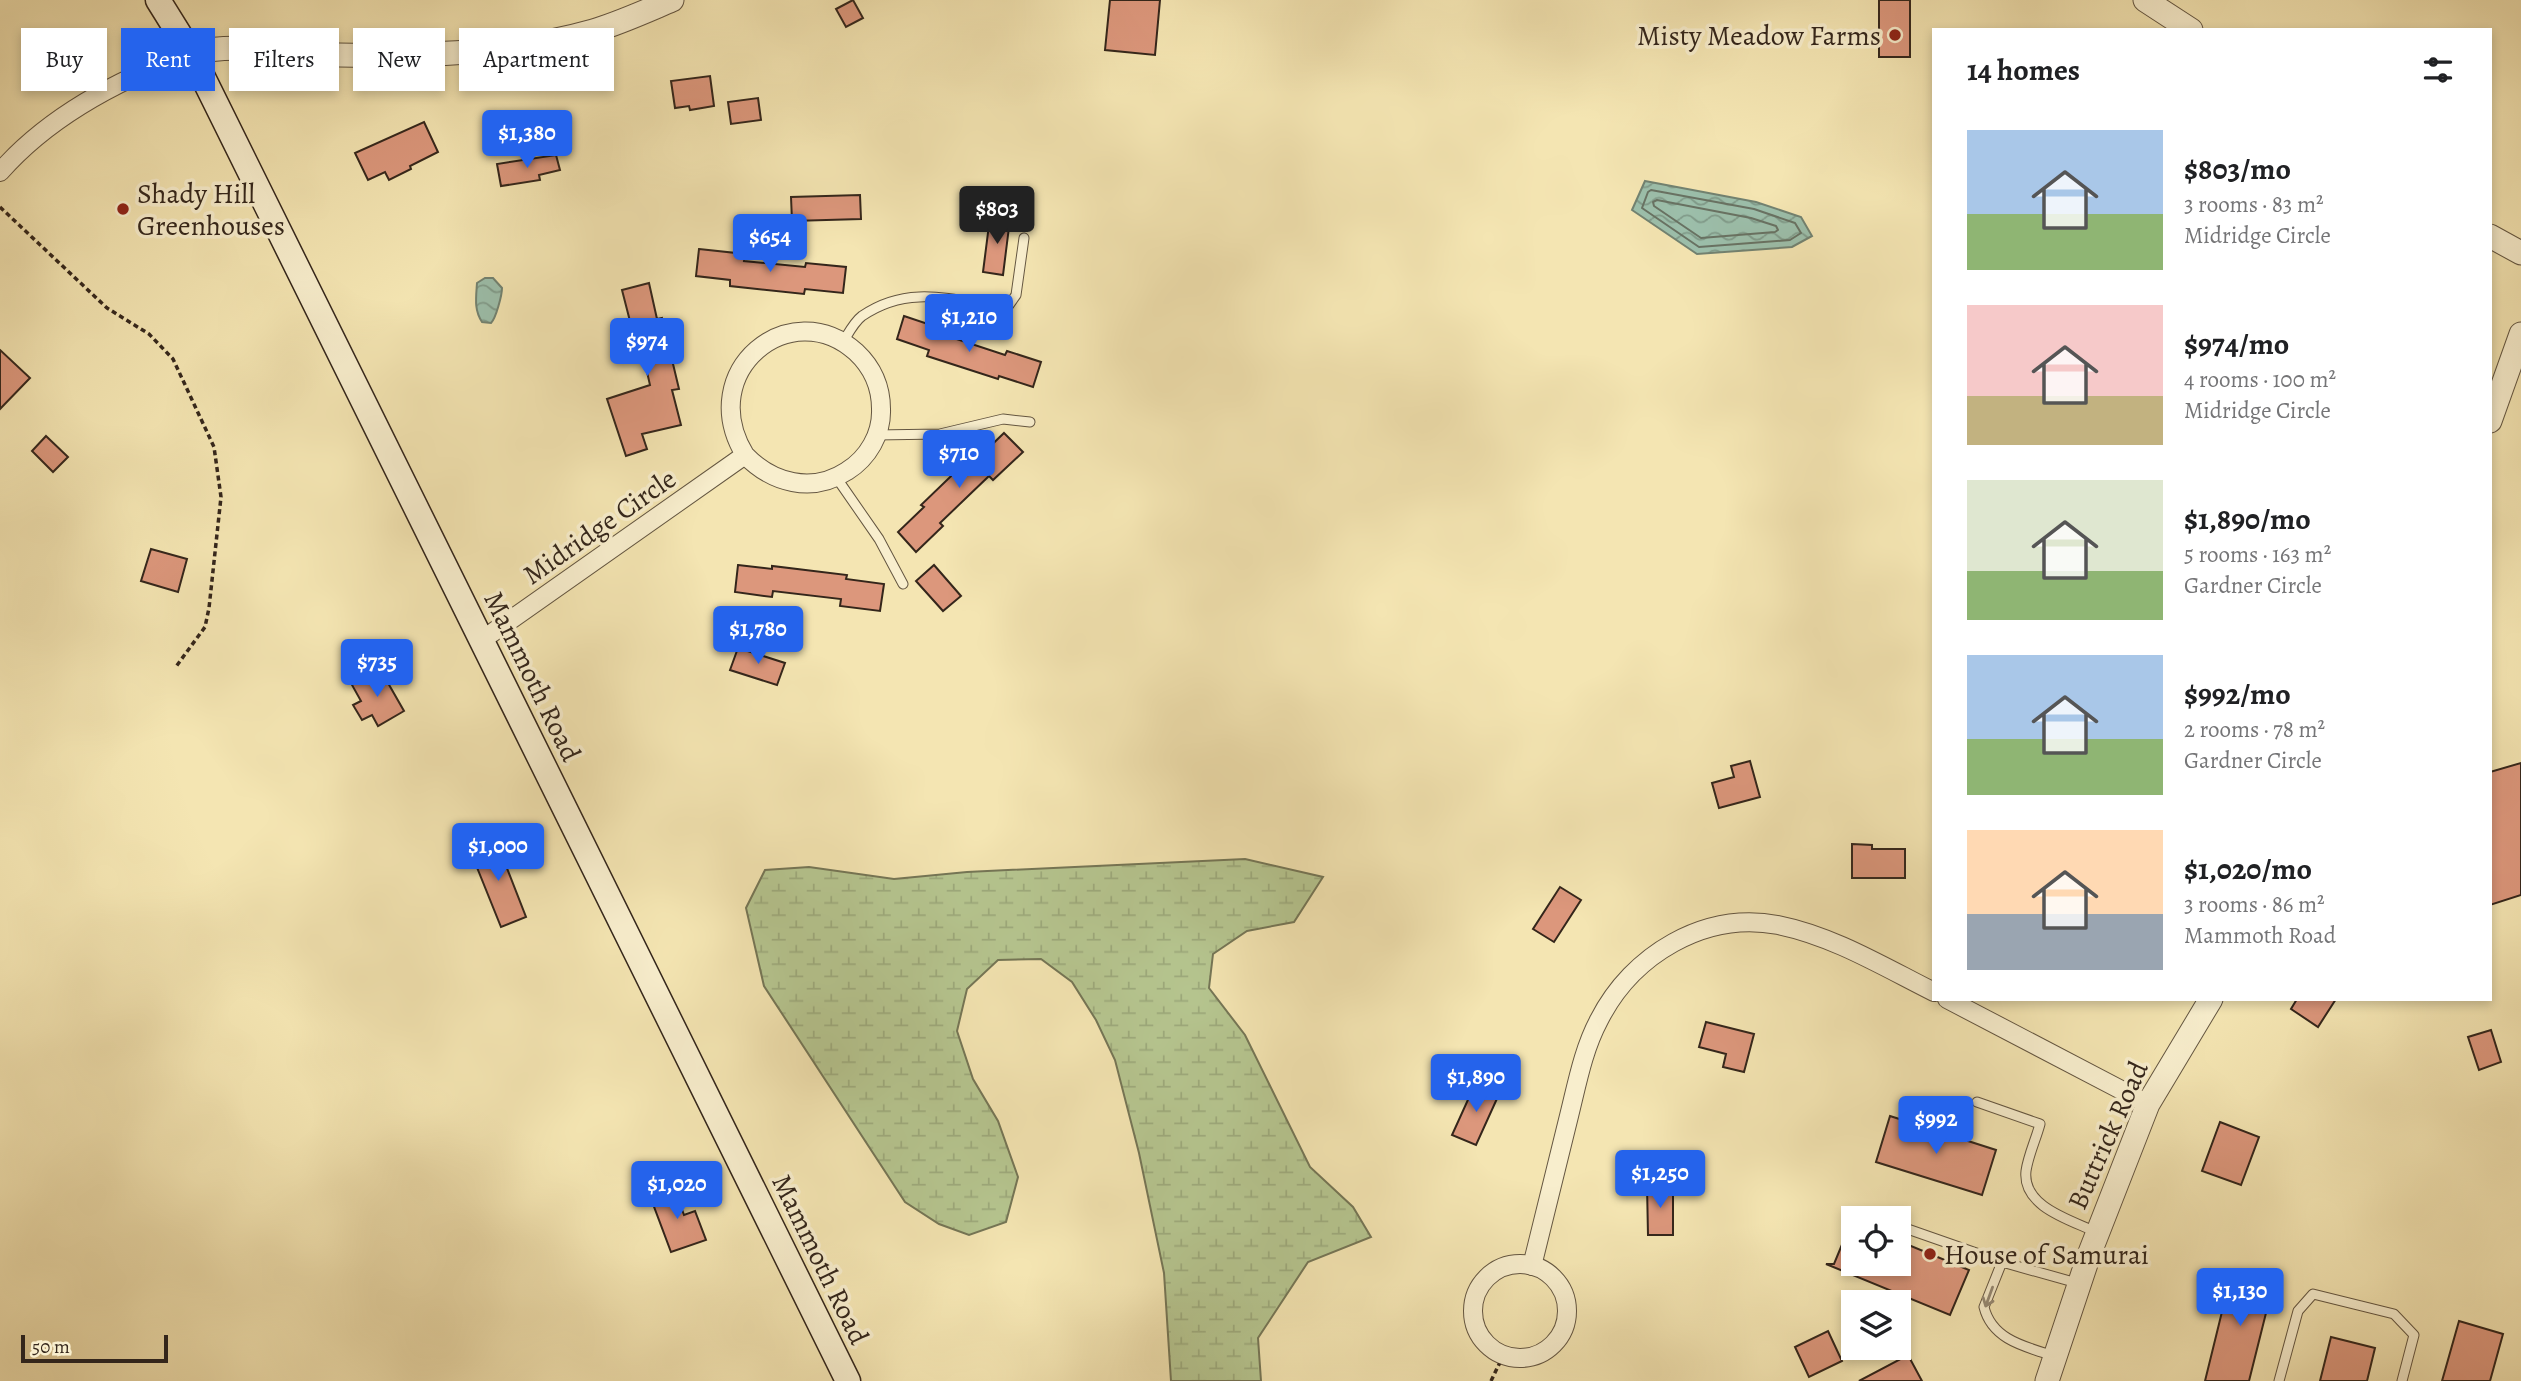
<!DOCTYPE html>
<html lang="en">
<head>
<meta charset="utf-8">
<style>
  :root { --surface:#fff; --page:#f6f6f6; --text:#202124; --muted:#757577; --accent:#2563eb }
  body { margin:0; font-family:Alegreya,serif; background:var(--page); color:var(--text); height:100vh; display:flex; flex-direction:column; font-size:26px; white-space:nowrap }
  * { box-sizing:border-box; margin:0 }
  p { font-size:23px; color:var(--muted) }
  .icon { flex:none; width:38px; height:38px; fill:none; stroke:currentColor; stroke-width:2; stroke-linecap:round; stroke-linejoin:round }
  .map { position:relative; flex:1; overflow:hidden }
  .drawer { position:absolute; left:1932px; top:28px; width:560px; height:973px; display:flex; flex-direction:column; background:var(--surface); border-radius:0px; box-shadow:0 4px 10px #0003 }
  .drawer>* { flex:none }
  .top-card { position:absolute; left:21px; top:28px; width:665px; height:63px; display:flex; gap:14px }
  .buttons { position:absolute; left:1841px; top:1206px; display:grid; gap:14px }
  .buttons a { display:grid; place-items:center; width:70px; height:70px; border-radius:0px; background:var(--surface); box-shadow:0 4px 10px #0003; font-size:35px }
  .scale { position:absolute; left:21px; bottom:18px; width:147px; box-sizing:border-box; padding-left:7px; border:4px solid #34261b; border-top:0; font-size:19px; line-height:24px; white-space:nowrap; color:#34261b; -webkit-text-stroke:5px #f8eecd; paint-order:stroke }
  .price { position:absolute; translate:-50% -60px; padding:0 16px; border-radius:7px; background:var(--accent); color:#fff; font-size:23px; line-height:46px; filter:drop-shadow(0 2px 4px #0008) }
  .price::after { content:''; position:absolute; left:50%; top:42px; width:21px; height:16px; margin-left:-10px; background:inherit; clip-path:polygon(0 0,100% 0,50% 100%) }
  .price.on { background:#222; color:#fff }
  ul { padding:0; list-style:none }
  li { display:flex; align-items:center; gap:21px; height:175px; padding:0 35px }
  li span { display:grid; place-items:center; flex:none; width:196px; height:140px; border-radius:0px; color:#555 }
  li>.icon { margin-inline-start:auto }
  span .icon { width:84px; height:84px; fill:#fffc; stroke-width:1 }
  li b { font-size:30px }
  h2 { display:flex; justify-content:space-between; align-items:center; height:84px; padding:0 35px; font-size:30px }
  .pill { padding:0 24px; border-radius:0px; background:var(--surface); box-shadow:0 4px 10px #0003; font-size:24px; line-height:63px }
  .pill.on { background:var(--accent); color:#fff }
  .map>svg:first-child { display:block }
  .wetland { fill:url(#wetland-marsh); stroke:#757656; stroke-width:2 }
  .water { fill:url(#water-waves); stroke:#728271; stroke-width:2 }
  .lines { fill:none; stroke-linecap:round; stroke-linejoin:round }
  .shore { stroke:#687263; stroke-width:2 }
  .building { fill:#dc977c; stroke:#34261b; stroke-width:2 }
  .service-casing { stroke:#645641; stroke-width:11 }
  .minor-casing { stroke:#645641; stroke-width:20 }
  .tertiary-casing { stroke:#645641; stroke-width:25 }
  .secondary-casing { stroke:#34261b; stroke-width:27 }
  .path { stroke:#34261b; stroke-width:3.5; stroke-dasharray:5 3.5; stroke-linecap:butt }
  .service { stroke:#f8eecd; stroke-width:9 }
  .minor { stroke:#f8eecd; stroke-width:18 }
  .tertiary { stroke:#f8eecd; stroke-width:23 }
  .secondary { stroke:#f8eecd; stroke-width:24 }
  .oneway { stroke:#968a74 }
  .poi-dot { fill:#8f2418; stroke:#f8eecd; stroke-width:2.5 }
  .labels { text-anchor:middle; stroke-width:7; stroke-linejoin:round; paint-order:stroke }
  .poi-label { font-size:28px; fill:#34261b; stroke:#f8eecd; text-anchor:start }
  .street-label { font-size:28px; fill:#34261b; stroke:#f8eecd }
</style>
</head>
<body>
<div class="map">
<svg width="2521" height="1381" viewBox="0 0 2521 1381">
  <defs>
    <pattern id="wetland-marsh" width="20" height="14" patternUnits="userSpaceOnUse" patternTransform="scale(1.75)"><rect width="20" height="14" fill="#b6c690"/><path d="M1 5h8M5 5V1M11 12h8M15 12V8" fill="none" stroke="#9daa7c"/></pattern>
    <pattern id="water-waves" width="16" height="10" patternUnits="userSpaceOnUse" patternTransform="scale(1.75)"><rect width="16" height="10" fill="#9cbfab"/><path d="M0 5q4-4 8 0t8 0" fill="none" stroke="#809b8a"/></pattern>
  </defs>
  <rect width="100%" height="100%" fill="#f4e5b2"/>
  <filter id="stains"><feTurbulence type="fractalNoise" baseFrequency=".00286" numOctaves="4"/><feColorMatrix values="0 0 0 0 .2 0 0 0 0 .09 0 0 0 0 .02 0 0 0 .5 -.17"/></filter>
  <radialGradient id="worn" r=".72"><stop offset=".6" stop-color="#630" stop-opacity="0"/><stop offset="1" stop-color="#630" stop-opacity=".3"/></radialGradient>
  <!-- wetland -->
  <path class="wetland" d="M1245 859 1323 877 1294 922 1247 931 1213 954 1209 988 1245 1035 1310 1167 1353 1207 1371 1237 1308 1262 1258 1338 1261 1381H1171L1164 1273 1139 1153 1115 1060 1096 1020 1072 982 1041 959 998 960 967 989 957 1031 973 1079 998 1121 1018 1177 1006 1222 969 1235 939 1224 905 1202 764 986 746 908 765 870 809 867 894 879 967 872Z"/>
  <!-- water -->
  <g class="water">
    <path d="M1645 181 1756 202 1801 217 1812 236 1792 247 1697 254 1632 210Z"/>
    <path d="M485 278H493L502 288C502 295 496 318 491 323L482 322C474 310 476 298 477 283Z"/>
  </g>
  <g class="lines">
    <!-- shore -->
    <g class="shore">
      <path d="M1651 190 1754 209 1795 223 1801 233 1790 240 1699 247 1642 208 1648 192Z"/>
      <path d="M1657 200 1751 218 1776 226 1778 230 1775 232 1701 238 1654 206 1653 202Z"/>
    </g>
  </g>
  <!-- building -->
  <g class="building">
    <path d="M853 0 863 18 846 27 836 9Z"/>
    <path d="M1110 0H1160L1155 55 1105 50Z"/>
    <rect x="1879" y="0" width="31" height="57"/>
    <path d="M710 76 714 106 690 110 689 106 675 108 671 81Z"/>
    <path d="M758 98 761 120 731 124 728 102Z"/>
    <path d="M424 122 438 152 410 166 411 169 389 180 385 172 368 180 355 153Z"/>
    <path d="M556 155 560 170 539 175 540 180 501 186 497 164Z"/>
    <path d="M860 195 861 219 792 221 791 197Z"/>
    <path d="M990 217 1010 219 1003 275 983 272Z"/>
    <path d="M699 249 745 254 744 261 805 267 806 263 846 267 843 293 805 289 804 294 730 286V280L696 276Z"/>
    <path d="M649 283 657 319 662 318 679 389 672 390 681 425 642 434 647 449 626 456 607 399 650 385 637 328 632 329 622 290Z"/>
    <path d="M904 316 940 328 938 333 1005 355 1007 351 1041 362 1033 387 999 376 998 379 927 356 929 350 897 339Z"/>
    <path d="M0 350 30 378 0 409Z"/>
    <path d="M1004 433 1023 452 993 480 989 476 940 523 943 526 916 552 898 532 924 507 921 505 974 454 978 458Z"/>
    <path d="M46 436 68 457 53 472 32 451Z"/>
    <path d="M151 549 187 559 178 592 141 581Z"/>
    <path d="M738 565 772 569V566L847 575 846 579 884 584 880 611 840 606 841 599 773 591 772 597 735 592Z"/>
    <path d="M934 565 961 596 943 611 916 581Z"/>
    <path d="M738 648 785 663 777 685 730 670Z"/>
    <path d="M380 669 404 711 378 726 372 715 362 720 353 705 361 701 352 685Z"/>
    <path d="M1750 761 1760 797 1719 808 1712 783 1734 777 1731 766Z"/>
    <path d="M2521 763V895L2490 905V772Z"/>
    <path d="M496 840 526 917 501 927 470 850Z"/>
    <path d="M1852 844 1872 845V849H1905V878H1852Z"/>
    <path d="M1560 887 1581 900 1554 942 1533 929Z"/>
    <path d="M2297 999H2336L2318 1027 2291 1009Z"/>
    <path d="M1706 1022 1754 1034 1744 1072 1723 1067 1726 1054 1699 1047Z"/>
    <path d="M2491 1030 2501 1062 2479 1070 2468 1037Z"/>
    <path d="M1476 1082 1500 1092 1476 1145 1452 1135Z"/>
    <path d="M1890 1116 1996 1150 1982 1195 1876 1162Z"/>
    <path d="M2220 1122 2259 1137 2241 1185 2202 1171Z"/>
    <path d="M1647 1185H1673V1235H1648Z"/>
    <path d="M674 1187 684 1215 695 1211 706 1240 671 1252 650 1196Z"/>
    <path d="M1853 1218V1264H1899V1241L1969 1270 1950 1315 1826 1264H1834Z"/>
    <path d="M2232 1271 2274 1281 2249 1381H2205Z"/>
    <path d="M2459 1321 2503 1334 2490 1381H2442Z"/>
    <path d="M1828 1331 1842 1361 1809 1377 1795 1347Z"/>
    <path d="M2331 1337 2375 1348 2367 1381H2320Z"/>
    <path d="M1908 1355 1922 1381H1859Z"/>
  </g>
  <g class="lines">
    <!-- service casing -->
    <g class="service-casing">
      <g id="service">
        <path d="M843 342C848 334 854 322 862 316 907 285 949 299 999 307L1009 305 1016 295 1024 238"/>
        <path d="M876 435 940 434 1003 419 1030 422"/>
        <path d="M836 477 879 539 903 584"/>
        <path d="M1977 1102 2040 1124C2036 1139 2028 1156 2026 1171 2022 1207 2071 1220 2096 1232"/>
        <path d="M1863 1212 1878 1218"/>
        <path d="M1899 1226 2002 1262"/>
        <path d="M2054 1356C2026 1347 1992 1340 1984 1307L2002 1262 2077 1283"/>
        <path d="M2279 1381 2298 1311 2313 1294 2394 1314 2414 1335 2402 1381"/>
      </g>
    </g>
    <!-- minor casing -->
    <g class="minor-casing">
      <g id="minor">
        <path d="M0 172C50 115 122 78 191 53"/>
        <path d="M482 640 745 455C772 483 812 494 847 471 868 458 882 434 881 409 881 386 872 367 856 352 791 293 694 371 745 455"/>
        <path d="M1947 999 2148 1104"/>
        <circle cx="1520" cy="1311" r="47"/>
        <path d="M1532 1266C1544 1216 1557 1166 1569 1116 1577 1084 1583 1050 1599 1020 1632 955 1704 911 1778 925 1833 936 1884 967 1934 992"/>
      </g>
    </g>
    <!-- tertiary casing -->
    <g class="tertiary-casing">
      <g id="tertiary">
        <path d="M2145 0 2191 30"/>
        <path d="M191 53C241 41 290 55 339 55 423 56 512 54 593 31 620 23 646 11 672 0"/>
        <path d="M2490 236 2521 253"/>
        <path d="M2490 421 2521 334"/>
        <path d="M2047 1381 2089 1255 2148 1104 2211 999"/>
      </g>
    </g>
    <!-- secondary casing -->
    <g class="secondary-casing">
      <path id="secondary" d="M158 0 191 53 848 1381"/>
    </g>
    <!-- path -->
    <g class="path">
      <path d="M0 207 107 308 149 334 173 359 214 447 221 497 209 608 205 627 175 668"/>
      <path d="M1491 1381 1503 1356"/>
    </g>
    <!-- service -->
    <use href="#service" class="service"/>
    <!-- minor -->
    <use href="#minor" class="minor"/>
    <!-- tertiary -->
    <use href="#tertiary" class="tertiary"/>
    <!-- secondary -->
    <use href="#secondary" class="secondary"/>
  </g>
  <!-- one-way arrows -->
  <defs><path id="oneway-shaft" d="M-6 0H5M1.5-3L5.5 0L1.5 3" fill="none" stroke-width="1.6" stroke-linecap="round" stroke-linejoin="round" transform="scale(1.75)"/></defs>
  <use class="oneway" href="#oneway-shaft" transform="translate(1989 1297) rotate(110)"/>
  <!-- markers -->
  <g class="poi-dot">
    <circle cx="1895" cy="35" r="7"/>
    <circle cx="123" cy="209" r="7"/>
    <circle cx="1930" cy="1254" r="7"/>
  </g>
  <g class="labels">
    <!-- poi labels -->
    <g class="poi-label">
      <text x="1881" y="45" text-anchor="end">Misty Meadow Farms</text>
      <text x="137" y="203">Shady Hill<tspan x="137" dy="32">Greenhouses</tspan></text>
      <text x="1944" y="1264">House of Samurai</text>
    </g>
    <!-- street labels -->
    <g class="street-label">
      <text transform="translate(599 526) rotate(-35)" y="10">Midridge Circle</text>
      <text transform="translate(533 676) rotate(64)" y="10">Mammoth Road</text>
      <text transform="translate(2107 1135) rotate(-66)" y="10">Buttrick Road</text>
      <text transform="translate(821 1259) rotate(64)" y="10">Mammoth Road</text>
    </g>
  </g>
  <rect width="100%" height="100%" filter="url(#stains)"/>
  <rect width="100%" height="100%" fill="url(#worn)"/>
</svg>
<div class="buttons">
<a><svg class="icon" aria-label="locate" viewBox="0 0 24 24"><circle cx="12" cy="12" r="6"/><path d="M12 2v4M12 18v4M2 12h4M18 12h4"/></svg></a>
<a><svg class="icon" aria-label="layers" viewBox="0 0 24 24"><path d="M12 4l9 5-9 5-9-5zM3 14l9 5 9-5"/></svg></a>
</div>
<div class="scale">50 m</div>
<b class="price" style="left:527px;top:170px">$1,380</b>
<b class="price on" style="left:997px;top:246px">$803</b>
<b class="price" style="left:770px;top:274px">$654</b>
<b class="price" style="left:969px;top:354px">$1,210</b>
<b class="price" style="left:647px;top:378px">$974</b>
<b class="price" style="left:959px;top:490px">$710</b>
<b class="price" style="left:758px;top:666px">$1,780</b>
<b class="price" style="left:377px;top:699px">$735</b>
<b class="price" style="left:498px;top:883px">$1,000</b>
<b class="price" style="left:1476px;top:1114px">$1,890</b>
<b class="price" style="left:1936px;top:1156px">$992</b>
<b class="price" style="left:1660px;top:1210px">$1,250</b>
<b class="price" style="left:677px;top:1221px">$1,020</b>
<b class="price" style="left:2240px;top:1328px">$1,130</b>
<div class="top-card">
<a class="pill">Buy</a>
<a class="pill on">Rent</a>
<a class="pill">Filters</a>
<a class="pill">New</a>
<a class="pill">Apartment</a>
</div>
<section class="drawer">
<h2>14 homes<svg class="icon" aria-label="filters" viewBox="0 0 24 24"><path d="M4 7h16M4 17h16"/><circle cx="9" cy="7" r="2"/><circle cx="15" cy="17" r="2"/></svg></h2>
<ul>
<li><span style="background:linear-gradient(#a9c7e8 60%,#8fb573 0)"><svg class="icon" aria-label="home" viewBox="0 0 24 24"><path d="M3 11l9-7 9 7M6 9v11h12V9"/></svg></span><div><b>$803/mo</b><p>3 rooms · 83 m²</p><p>Midridge Circle</p></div></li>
<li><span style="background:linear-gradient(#f6c9c9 65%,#c2b280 0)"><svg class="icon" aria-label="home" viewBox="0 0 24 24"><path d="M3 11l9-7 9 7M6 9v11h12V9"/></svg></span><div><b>$974/mo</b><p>4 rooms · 100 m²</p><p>Midridge Circle</p></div></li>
<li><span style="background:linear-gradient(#dfe7d0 65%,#8fb573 0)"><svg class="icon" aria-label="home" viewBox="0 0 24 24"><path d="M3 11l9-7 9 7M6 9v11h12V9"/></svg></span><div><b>$1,890/mo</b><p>5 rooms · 163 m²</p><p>Gardner Circle</p></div></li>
<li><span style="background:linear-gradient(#a9c7e8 60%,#8fb573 0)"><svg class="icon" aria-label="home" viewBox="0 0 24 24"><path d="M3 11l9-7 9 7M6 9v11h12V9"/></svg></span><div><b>$992/mo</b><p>2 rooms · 78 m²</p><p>Gardner Circle</p></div></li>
<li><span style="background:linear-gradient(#ffd9b3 60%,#9aa5b1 0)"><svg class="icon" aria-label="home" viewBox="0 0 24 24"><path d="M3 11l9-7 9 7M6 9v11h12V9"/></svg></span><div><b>$1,020/mo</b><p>3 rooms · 86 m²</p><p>Mammoth Road</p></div></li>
</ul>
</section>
</div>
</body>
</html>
